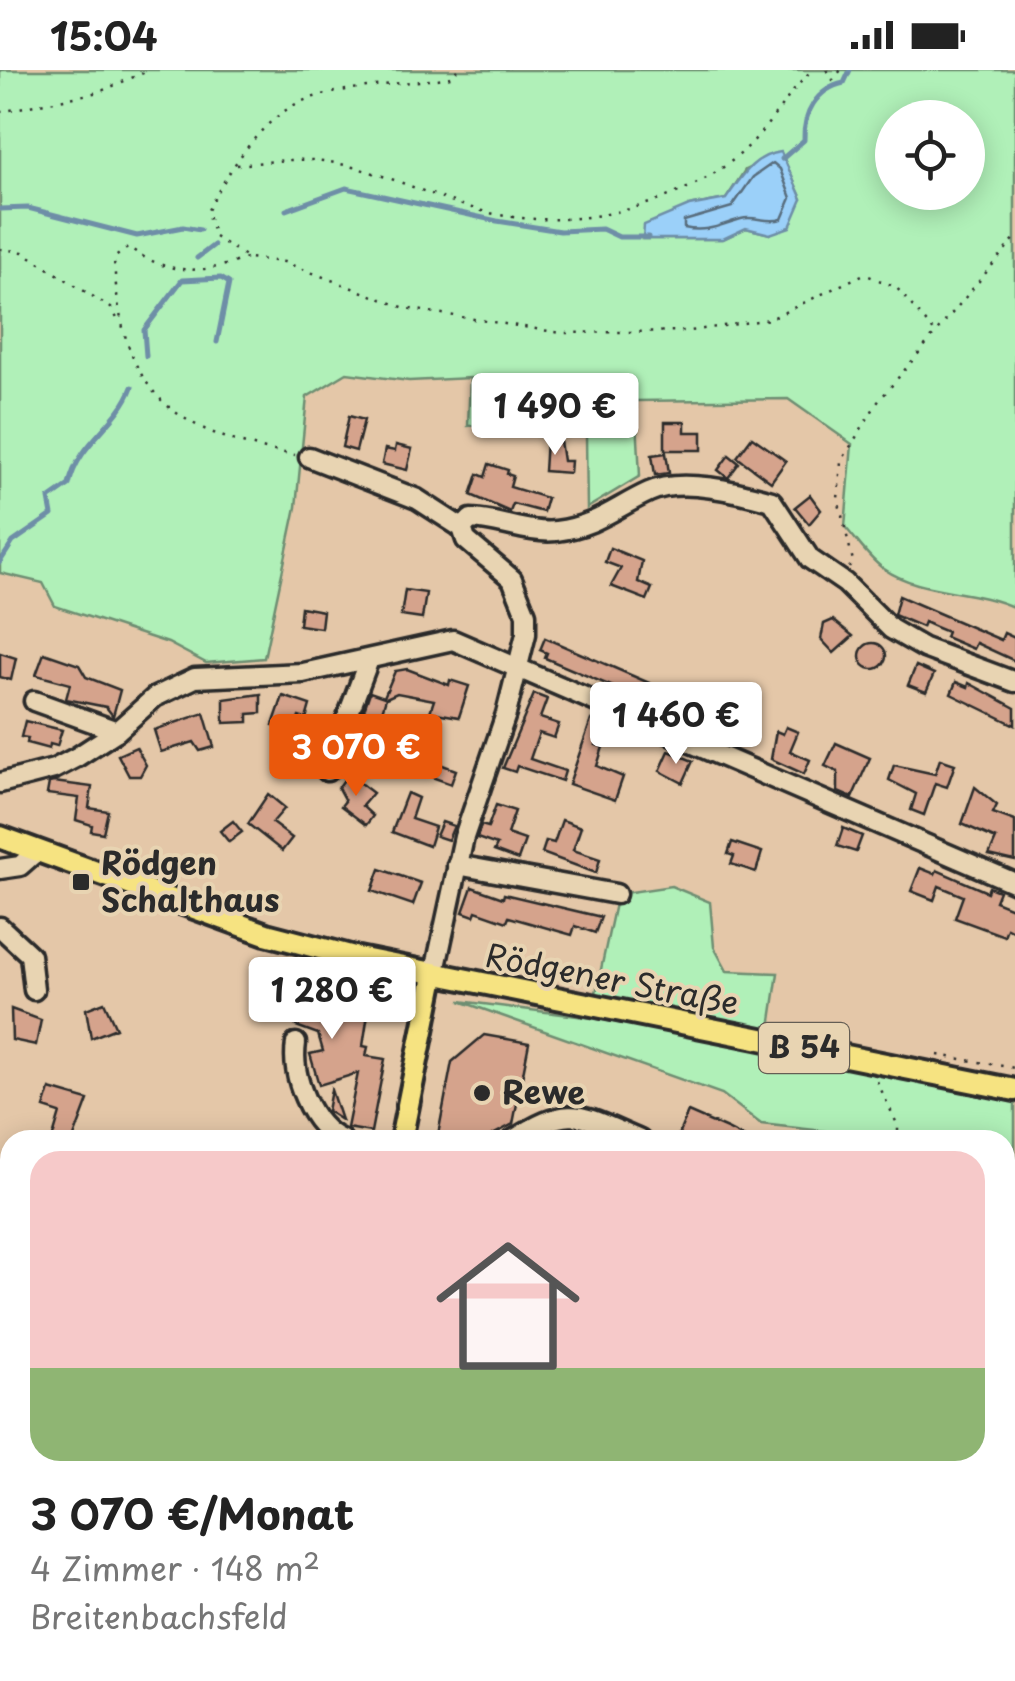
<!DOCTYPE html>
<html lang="de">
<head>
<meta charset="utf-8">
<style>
  :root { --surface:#fff; --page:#f6f6f6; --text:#222; --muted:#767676; --accent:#ea580c }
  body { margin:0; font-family:"Playpen Sans",sans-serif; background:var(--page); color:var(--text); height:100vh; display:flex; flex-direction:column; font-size:38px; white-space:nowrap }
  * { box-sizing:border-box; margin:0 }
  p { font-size:32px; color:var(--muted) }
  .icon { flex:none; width:55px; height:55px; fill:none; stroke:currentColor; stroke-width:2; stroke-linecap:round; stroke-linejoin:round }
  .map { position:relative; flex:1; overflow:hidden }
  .drawer { position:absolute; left:0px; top:1060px; width:1015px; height:552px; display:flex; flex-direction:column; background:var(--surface); border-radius:30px 30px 0 0; box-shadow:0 5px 25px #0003 }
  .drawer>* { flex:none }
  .controls { position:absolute; left:875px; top:30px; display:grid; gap:20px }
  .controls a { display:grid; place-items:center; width:110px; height:110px; border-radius:50%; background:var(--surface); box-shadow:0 5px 25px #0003; font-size:50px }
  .price { position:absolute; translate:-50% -85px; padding:0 22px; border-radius:10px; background:#fff; color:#222; font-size:32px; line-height:65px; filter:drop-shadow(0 2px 5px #0008) }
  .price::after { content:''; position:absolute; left:50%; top:60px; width:30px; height:22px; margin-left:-15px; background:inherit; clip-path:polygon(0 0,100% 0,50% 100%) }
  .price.active { background:var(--accent); color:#fff }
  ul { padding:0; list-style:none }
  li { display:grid; align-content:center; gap:20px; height:530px; padding:0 30px }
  li span { display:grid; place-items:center; height:310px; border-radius:30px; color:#555 }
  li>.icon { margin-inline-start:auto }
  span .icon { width:180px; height:180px; fill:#fffc; stroke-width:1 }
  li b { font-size:42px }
  .status { display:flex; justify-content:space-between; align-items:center; height:70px; padding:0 50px; background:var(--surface); direction:ltr }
  .status svg { height:28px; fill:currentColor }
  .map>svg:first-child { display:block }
  .green { fill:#b0f0b8; stroke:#6e8e72; stroke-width:2.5; fill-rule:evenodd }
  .water { fill:#9bd0f9; stroke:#6e8ea7; stroke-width:2.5 }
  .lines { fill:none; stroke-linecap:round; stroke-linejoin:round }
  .shore { stroke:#586d7d; stroke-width:2.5 }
  .stream { stroke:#6e8ea7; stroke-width:5 }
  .building { fill:#d5a38c; stroke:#2b2b2b; stroke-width:2.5 }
  .minor-casing { stroke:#2b2b2b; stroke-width:25 }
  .major-casing { stroke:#2b2b2b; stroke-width:28 }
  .path { stroke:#2b2b2b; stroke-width:2.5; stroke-dasharray:2.5 8; stroke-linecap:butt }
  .minor { stroke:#e8d4b2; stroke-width:18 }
  .major { stroke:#f6e381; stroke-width:20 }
  .poi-dot { fill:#2b2b2b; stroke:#e8d4b2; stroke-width:4 }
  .labels { text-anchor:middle; stroke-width:8; stroke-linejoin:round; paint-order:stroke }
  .shield { fill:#e8d4b2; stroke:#645e54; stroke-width:2.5 }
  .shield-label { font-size:30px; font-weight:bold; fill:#2b2b2b }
  .poi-label { font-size:32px; font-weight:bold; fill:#2b2b2b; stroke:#e8d4b2; text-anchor:start }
  .street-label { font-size:32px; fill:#2b2b2b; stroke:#e8d4b2 }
</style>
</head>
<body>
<div class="status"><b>15:04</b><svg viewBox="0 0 49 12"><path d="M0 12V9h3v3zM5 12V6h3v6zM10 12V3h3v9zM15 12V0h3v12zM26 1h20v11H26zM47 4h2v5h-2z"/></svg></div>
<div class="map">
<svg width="1015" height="1611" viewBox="0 0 1015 1611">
  <rect width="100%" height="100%" fill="#e4c7a8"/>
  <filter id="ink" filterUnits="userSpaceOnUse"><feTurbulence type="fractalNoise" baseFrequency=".01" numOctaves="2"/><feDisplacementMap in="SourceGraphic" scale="20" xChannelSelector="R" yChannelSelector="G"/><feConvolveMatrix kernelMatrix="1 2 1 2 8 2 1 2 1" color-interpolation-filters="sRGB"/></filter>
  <g filter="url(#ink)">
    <!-- green -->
    <g class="green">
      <path d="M0 0H1015V538C974 518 922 525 884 499 869 489 857 470 845 457L852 374 788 329 636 331 640 406 587 438 586 366 501 354 468 356 470 308 409 311 347 303 307 327 296 437 264 588 206 593 168 573 55 536 43 513 0 503ZM892 48H968V122H892ZM781 83 802 129 770 164 746 158 723 169H644L689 136 726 129 745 100Z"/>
      <path d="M671 816 710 832 714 877 727 901 778 903 768 971 593 937 617 824Z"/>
      <path d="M460 931 593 948 1015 1028V1172L1005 1145V1070H848L833 1062 761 1054 722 1024Z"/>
    </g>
    <!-- water -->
    <path class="water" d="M781 82 802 129 790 157 770 164 746 158 723 169H643L644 155 689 136 726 129C741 108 753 85 781 82Z"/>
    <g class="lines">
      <!-- shore -->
      <path class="shore" d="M773 93 780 99 791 128 782 149C767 154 755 145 741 149 720 155 707 163 684 158V151L732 137 753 107Z"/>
      <!-- stream -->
      <g class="stream">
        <path d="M782 89 804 70C803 44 816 19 844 13L850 0"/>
        <path d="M0 139 28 138 137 166 183 157 200 160"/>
        <path d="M286 140 346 118 497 151 560 161 602 159 619 167H648"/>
        <path d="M197 188 214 175"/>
        <path d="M146 286 144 260 182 210 221 208 229 213 217 272"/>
        <path d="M0 492 13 472 52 445 49 429 69 415C78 372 118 355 132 317"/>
      </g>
    </g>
    <!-- building -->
    <g class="building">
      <path d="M349 346 364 350 356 381 342 377Z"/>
      <path d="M665 352H685V362H702V380H665Z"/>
      <path d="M752 367 786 391 771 412 737 387Z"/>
      <path d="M546 370 560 371 563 391H571L570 403 544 401Z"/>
      <path d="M396 375 412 379 407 400 382 394 385 379 395 381Z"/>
      <path d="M666 383 669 403 655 405 652 385Z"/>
      <path d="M729 385 739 393 728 408 718 400Z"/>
      <path d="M489 394 508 400 507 404 513 406 510 417 547 428 543 442 513 434 510 442 471 425 478 404 485 407Z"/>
      <path d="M810 425 821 440 809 454 795 437Z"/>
      <path d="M610 478 642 491 638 512 652 518 647 530 611 516 621 498 605 492Z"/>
      <path d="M405 520 426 523 422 549 401 546Z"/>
      <path d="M899 526 1001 570 1004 563 1015 568V591L976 573 973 579 945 567 947 562 935 557 924 552 922 557 894 545Z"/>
      <path d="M301 537 323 541 321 558 299 555Z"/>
      <path d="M833 550 853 566 834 583 821 569 824 554Z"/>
      <path d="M545 568 670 622 666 631 692 642 699 629 729 642 718 666 678 654 653 640 656 635 545 588 547 583 540 580Z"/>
      <circle cx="873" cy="586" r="13"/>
      <path d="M0 583 16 588 11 610 0 607Z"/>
      <path d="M44 583 79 595 86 607 120 620 113 646 106 637 66 629 70 614 36 605Z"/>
      <path d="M916 596 934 604 926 622 908 615Z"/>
      <path d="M407 599 449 615 450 610 469 616 459 647 430 642 434 630 397 623 386 628 371 678 353 672 370 622 384 627 395 601Z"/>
      <path d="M956 612 968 617 969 613 1015 638V655L951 624Z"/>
      <path d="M261 624V643L248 644V652L224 653V629Z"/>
      <path d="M534 624 547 629 540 648 559 654 554 668 539 663 530 689 565 701 562 711 517 696 515 702 503 698Z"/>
      <path d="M283 626 310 635 306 649 299 647 294 662 273 655Z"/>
      <path d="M204 643 214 677 200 681 194 672 161 682 154 660Z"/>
      <path d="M591 650 604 654 596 675 603 677 597 696 623 707 615 730 569 714Z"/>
      <path d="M25 651 62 660 57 676 50 674 49 679 27 673 28 668 21 667Z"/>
      <path d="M786 657 798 662 790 681 810 690 804 704 771 689 776 661 783 664Z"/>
      <path d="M427 666 439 670 432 691 456 700 451 714 415 701Z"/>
      <path d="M836 673 870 688 852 728 838 722V702L825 696Z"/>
      <path d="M136 677 146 695 140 706H129L118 685Z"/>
      <path d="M669 681 693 691 683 713 660 701Z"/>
      <path d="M940 689 955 694 947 717 935 713 924 745 911 740 916 724 889 710 894 695 935 704Z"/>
      <path d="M348 704 373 723 362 736 373 746 366 755 341 736 345 731 338 718Z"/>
      <path d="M54 712 92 717 89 738 108 741 103 763 91 761 92 755 76 750 79 728 47 724 49 713Z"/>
      <path d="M975 717 997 735 993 743 1015 751V791L989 785 996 769 962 754Z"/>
      <path d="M407 723 418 728 411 749 435 757 429 776 392 762Z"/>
      <path d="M268 724 285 738 272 753 292 768 282 781 248 754Z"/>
      <path d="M496 735 515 741 507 764 525 770 518 790 494 781 497 775 477 768 481 755 488 757Z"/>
      <path d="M562 750 581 757 573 780 600 789 596 803 542 783 546 771 554 773Z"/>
      <path d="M233 751 242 762 229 772 220 761Z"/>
      <path d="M442 752 454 756 448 770 436 766Z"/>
      <path d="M843 758 862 766 856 782 837 776Z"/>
      <path d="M732 772 762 782 756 802 731 794 734 786 728 784Z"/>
      <path d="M920 798 935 804 937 800 987 822 989 817 999 821 995 831 1015 839V862L1007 858 1004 866 955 848 963 826 939 816 934 830 911 821Z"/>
      <path d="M380 799 421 813 413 835 372 821Z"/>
      <path d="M472 817 503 828 504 824 601 847 595 863 575 856 572 865 509 847 507 852 476 841 474 846 463 842Z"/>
      <path d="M267 904 332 921 330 937 368 944 363 976 368 977 366 986 385 989 371 1062 347 1058 358 1003 319 1015 310 984 323 981 318 964 296 956 298 950 282 947V942L268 940 270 929 263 928Z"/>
      <path d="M104 932 116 958 91 968 86 939Z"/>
      <path d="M11 939 41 950 36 975 12 970Z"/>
      <path d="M484 965 529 973 513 1054 483 1070H437L452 992Z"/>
      <path d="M50 1019 88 1030 73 1070H52L60 1043 44 1038Z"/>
      <path d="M331 1020 341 1050 327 1041Z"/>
      <path d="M688 1042 727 1059 749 1070H688L679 1063Z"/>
    </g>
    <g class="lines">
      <!-- minor casing -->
      <g class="minor-casing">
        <g id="minor">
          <path d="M309 387 417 429 462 458 466 470 512 509 526 544V564L506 644 464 767 434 906"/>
          <path d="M462 458 471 449C499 450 529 464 556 461 597 456 614 438 649 422 681 407 739 422 772 431L810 489 845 513 891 559 924 578 1015 612"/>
          <path d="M34 631 117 661"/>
          <path d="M327 701 368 592"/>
          <path d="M0 713 54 699 77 687 117 661 155 627 195 608 303 603 453 570 1015 813"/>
          <path d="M457 795 616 824"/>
          <path d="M0 799 20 796 37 781"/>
          <path d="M0 857 30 885 34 920"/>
          <path d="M296 973C291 1006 310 1056 342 1070"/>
          <path d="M513 1070C572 1032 580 1045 640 1070"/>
          <path d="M0 1175 10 1179"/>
          <path d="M1005 1305 1015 1315"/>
          <path d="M1005 1537 1015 1539"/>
          <path d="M0 1585 10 1587"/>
          <path d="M134 1602 151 1604"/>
          <path d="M358 1602 359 1611"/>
          <path d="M435 1602 436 1611"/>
          <path d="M954 1611 959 1602"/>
        </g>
      </g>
      <!-- major casing -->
      <g class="major-casing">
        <g id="major">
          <path d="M0 767 266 864 358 888 1015 1020"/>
          <path d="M401 1070 434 906"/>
          <path d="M838 1602 851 1611"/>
        </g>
      </g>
      <!-- path -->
      <g class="path">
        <path d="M458 0 451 7C406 14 355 15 311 28 264 42 228 101 207 142L215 167 248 188 284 192 405 238 561 263 690 261 770 249 864 204 896 217 937 265"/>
        <path d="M827 0 833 10 841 0"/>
        <path d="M0 42 99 22 150 0"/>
        <path d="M237 95C269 92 303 86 335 93 383 102 425 124 472 138 556 165 670 142 738 86 767 61 785 27 812 0"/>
        <path d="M0 179 23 182 111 238 118 250"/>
        <path d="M246 188C204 205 165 205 129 177L114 188C120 321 168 362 295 385"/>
        <path d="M849 498 853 491 838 429 841 392 877 333 1015 168"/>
        <path d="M938 985 1015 998"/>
        <path d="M877 1011 898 1056V1070"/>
        <path d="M1005 1261 1015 1262"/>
      </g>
      <!-- minor -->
      <use href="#minor" class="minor"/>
      <!-- major -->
      <use href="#major" class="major"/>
    </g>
  </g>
  <!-- markers -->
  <g class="poi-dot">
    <rect x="71" y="802" width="20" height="20" rx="5"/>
    <circle cx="482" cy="1023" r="10"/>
  </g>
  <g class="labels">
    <!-- shield labels -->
    <rect class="shield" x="759" y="953" width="90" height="50" rx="8"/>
    <g class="shield-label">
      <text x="804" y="988">B 54</text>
    </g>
    <!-- poi labels -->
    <g class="poi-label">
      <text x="101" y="805">Rödgen<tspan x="101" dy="37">Schalthaus</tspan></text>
      <text x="502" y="1034">Rewe</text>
    </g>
    <!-- street labels -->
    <g class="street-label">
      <text transform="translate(612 910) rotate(11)" y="11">Rödgener Straße</text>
    </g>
  </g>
</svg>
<div class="controls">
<a><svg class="icon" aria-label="locate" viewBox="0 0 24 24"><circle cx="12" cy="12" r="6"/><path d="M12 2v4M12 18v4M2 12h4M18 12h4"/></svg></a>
</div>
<b class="price" style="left:555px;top:388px">1 490 €</b>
<b class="price" style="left:676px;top:697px">1 460 €</b>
<b class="price active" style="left:356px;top:729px">3 070 €</b>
<b class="price" style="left:332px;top:972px">1 280 €</b>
<section class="drawer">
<ul>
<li><span style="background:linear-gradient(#f6c9c9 70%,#8fb573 0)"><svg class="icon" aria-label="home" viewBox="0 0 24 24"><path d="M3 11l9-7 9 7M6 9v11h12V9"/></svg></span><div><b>3 070 €/Monat</b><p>4 Zimmer · 148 m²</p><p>Breitenbachsfeld</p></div></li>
</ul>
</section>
</div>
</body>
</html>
